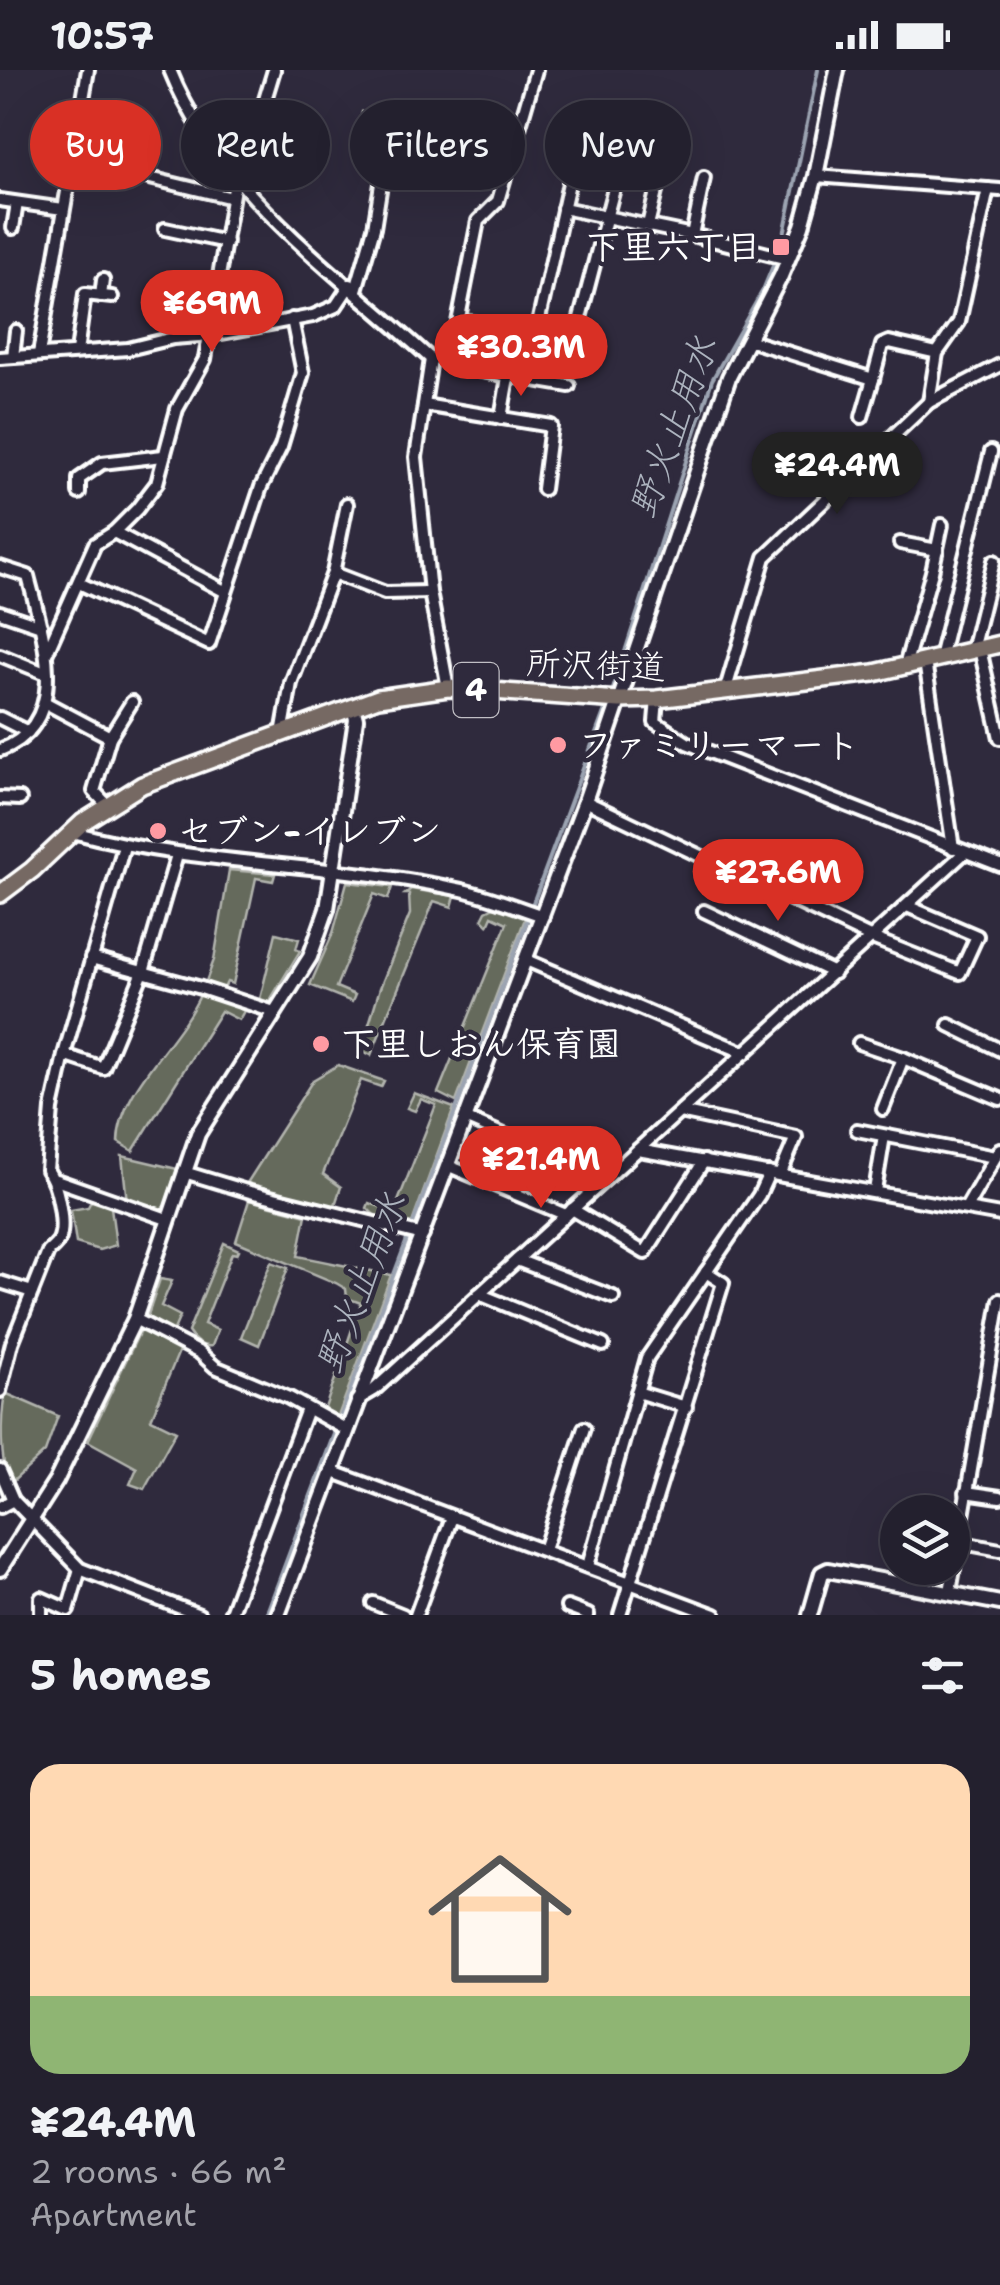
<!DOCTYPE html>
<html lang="en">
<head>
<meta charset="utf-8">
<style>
  :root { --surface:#23202e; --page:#2b2836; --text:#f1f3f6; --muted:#a3a3aa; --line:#403e4a; --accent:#d93025 }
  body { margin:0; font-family:"Shantell Sans","Klee One",sans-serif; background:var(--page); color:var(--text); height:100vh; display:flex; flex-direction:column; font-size:38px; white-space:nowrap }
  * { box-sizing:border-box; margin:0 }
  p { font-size:32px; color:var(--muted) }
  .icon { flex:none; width:55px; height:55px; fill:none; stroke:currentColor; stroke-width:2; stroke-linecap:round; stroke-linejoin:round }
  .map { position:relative; height:1545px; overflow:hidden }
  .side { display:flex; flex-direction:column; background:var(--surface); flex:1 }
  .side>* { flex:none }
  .banner { position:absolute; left:30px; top:30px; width:940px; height:90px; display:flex; gap:20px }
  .fabs { position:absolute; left:880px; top:1425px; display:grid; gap:20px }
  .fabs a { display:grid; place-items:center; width:90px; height:90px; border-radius:50%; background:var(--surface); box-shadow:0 10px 40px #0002,0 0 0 2px var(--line); font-size:50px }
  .price { position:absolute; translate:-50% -85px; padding:0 22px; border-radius:35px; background:var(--accent); color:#fff; font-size:32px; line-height:65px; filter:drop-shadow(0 2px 5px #0008) }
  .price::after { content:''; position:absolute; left:50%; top:60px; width:30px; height:22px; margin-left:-15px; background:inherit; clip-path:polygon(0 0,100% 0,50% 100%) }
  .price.on { background:#222; color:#fff }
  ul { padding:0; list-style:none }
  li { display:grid; align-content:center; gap:20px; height:530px; padding:0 30px }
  li span { display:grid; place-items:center; height:310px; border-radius:30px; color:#555 }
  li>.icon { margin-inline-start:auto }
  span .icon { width:180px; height:180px; fill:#fffc; stroke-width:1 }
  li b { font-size:42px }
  h2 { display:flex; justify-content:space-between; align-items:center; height:120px; padding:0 30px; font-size:42px }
  .pill { padding:0 35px; border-radius:45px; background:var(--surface); box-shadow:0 10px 40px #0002,0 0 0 2px var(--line); font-size:35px; line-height:90px }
  .pill.on { background:var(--accent); color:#fff }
  .status { display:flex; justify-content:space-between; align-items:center; height:70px; padding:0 50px; background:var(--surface); direction:ltr }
  .status svg { height:28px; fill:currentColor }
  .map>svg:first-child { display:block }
  .green { fill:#656a5c; stroke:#b2b4ae; stroke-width:2.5 }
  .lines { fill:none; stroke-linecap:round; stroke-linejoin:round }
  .stream { stroke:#9ca4b2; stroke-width:4 }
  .minor-casing { stroke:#fff; stroke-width:18 }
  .tertiary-casing { stroke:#fff; stroke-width:20 }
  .primary-casing { stroke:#fff; stroke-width:22 }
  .minor { stroke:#2f2a3d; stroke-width:10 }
  .tertiary { stroke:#2f2a3d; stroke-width:12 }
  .primary { stroke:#766964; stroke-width:15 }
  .poi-dot { fill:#ff9aa2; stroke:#2f2a3d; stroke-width:4 }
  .labels { text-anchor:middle; stroke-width:9; stroke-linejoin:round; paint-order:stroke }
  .shield { fill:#2f2a3d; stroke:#c1bfc5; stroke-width:2.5 }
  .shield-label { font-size:32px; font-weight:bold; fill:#fff }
  .poi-label { font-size:35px; font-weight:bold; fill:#fff; stroke:#2f2a3d; text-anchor:start }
  .street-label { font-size:35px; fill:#fff; stroke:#2f2a3d }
  .water-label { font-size:38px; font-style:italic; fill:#acb3be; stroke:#2f2a3d }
</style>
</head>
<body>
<div class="status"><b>10:57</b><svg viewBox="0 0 49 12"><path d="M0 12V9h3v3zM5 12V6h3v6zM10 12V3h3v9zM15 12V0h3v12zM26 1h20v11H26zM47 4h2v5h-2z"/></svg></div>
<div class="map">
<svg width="1000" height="1545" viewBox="0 0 1000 1545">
  <rect width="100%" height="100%" fill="#2f2a3d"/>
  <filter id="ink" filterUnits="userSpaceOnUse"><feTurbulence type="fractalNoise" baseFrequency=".01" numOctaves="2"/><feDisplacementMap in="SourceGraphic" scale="20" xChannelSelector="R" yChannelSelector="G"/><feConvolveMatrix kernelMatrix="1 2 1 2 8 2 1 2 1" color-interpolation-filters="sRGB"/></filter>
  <g filter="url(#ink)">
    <!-- green -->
    <g class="green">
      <path d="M362 42 402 56 405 78 392 75 387 102 359 92 364 74 356 70Z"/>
      <path d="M469 244 508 249 505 268 470 278 465 273Z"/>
      <path d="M229 800 275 804 273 811 256 808 233 914 227 912 224 918 205 914 214 890Z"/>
      <path d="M347 812 392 817 388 829 374 824 336 917 355 925 352 932 310 915 333 863Z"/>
      <path d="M411 819 455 826 452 837 434 831 371 985 361 980 380 918 410 844 409 824H405Z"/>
      <path d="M494 837 526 846 456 1032 438 1023 507 853 492 846 488 855 482 849 486 841Z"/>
      <path d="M276 863 299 869 296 879 300 881 269 932 260 929Z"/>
      <path d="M201 923 245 939 239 950 221 941 133 1081 118 1072C119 1019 179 973 201 923Z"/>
      <path d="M338 995 384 1011 381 1017 361 1010 323 1104 341 1117 334 1138 247 1113 313 1010Z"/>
      <path d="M414 1023 454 1038 412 1153 374 1145 367 1138 369 1133 384 1138 387 1131 397 1134 436 1035 421 1029 415 1041 407 1038Z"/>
      <path d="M122 1086 177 1099 165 1136 159 1140 127 1132Z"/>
      <path d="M92 1129 111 1137 116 1175 99 1180 76 1173 71 1140 88 1137Z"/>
      <path d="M249 1130 306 1145 298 1186 391 1205 337 1349 324 1341 361 1233 347 1228 346 1219 336 1213 236 1171Z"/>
      <path d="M224 1173 239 1180 237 1184 232 1183 204 1254 218 1260 212 1276C202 1278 193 1270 188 1262Z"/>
      <path d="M271 1192 288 1198 259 1275 241 1267Z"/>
      <path d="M160 1209 172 1211 161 1236 180 1246 173 1262 150 1250 148 1245Z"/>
      <path d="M140 1261 180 1279 151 1349 176 1361 144 1419 130 1414 137 1398 88 1371Z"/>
      <path d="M5 1323 58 1346 45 1382 9 1415C0 1387 0 1352 5 1323Z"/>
    </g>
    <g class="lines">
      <!-- stream -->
      <g class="stream">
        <path d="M613 619 712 310 763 220 782 174 818 0"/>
        <path d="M533 833 607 634"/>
        <path d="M266 1545 529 845"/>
      </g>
      <!-- minor casing -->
      <g class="minor-casing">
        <g id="minor">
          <path d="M170 0C219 123 336 202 431 289L416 387 430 522 448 618"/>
          <path d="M72 89 232 128"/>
          <path d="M816 106 1000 120"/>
          <path d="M0 130 63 139"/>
          <path d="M563 138 692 165 788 189"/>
          <path d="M648 155 662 97"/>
          <path d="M13 158 17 133"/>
          <path d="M165 159 226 172"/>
          <path d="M692 165 704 108"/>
          <path d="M356 220 374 158 383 101"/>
          <path d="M101 226 103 210"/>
          <path d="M536 261 575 267 623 84"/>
          <path d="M748 270 873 309 882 275 889 272 937 283"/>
          <path d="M77 282 85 224 112 227"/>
          <path d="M452 283 478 151 498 131 536 0"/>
          <path d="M39 284 88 0"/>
          <path d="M13 287 16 261"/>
          <path d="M0 288 128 279 173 268 211 265 313 246 336 236 350 215"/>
          <path d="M431 289 534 272 576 81"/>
          <path d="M481 301 569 316"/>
          <path d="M929 332 937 283 959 252 988 119"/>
          <path d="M424 335 551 356 543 419"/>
          <path d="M862 347 873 309"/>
          <path d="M501 348 508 307"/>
          <path d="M79 423V409L102 393 163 386"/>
          <path d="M114 462 226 522"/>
          <path d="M900 473 937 480"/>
          <path d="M0 497 28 506C42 562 74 652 0 680"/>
          <path d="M333 503 385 523 430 522"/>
          <path d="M79 513 209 574 261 417 281 377 303 303 292 249"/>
          <path d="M0 542 41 556"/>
          <path d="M980 579 1000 668"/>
          <path d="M972 580 994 491"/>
          <path d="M47 582 95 474 114 462 137 439 157 413 177 339 205 289 236 106 257 56 274 0"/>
          <path d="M0 585 47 604"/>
          <path d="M940 588 991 382"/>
          <path d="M925 591 953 778"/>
          <path d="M905 596 932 502 942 455"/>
          <path d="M725 622 765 487 929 332 1000 295"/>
          <path d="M657 629 655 652 687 673 1000 795"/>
          <path d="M46 633 110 667"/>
          <path d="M0 648 28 662"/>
          <path d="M282 664 291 613 333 503 347 434"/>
          <path d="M0 728 20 729"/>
          <path d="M585 731 872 868 960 903 977 866 907 836"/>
          <path d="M107 735 94 721 110 667 132 632"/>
          <path d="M73 762C200 797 333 792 462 820 489 826 516 837 543 846"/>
          <path d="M704 841 834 903"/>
          <path d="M91 888 201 918 274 942"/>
          <path d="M526 890 745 983"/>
          <path d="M949 955 1000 980"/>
          <path d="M859 973 903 988 1000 1029"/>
          <path d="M64 985 103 998 143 902 177 785"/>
          <path d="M883 1039 903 988"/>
          <path d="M680 1042 796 1067 780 1105"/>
          <path d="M467 1049 606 1109"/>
          <path d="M857 1060 995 1087"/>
          <path d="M638 1080 1000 1145"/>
          <path d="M449 1096 566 1145"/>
          <path d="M184 1102 250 1122 423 1165"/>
          <path d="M56 1110 167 1149"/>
          <path d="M875 1121 884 1066"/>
          <path d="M966 1138 1000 1079"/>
          <path d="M572 1139 645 1183 704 1091"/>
          <path d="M517 1190 613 1227"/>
          <path d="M0 1212 32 1222"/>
          <path d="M479 1224 603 1275"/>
          <path d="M135 1249 200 1283 215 1297 289 1328 347 1360"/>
          <path d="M0 1321 12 1273 48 1182C51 1179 57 1174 59 1170 66 1155 57 1112 47 1100L52 1039 64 985 124 776"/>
          <path d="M637 1322 686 1337"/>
          <path d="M357 1330 374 1320 964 783"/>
          <path d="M0 1400 13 1430"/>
          <path d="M331 1401 715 1545"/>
          <path d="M966 1422 1000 1427"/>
          <path d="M0 1437 13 1430 80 1499 199 1545"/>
          <path d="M958 1472 1000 1480"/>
          <path d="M544 1480 584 1358"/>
          <path d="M588 1496 647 1288 759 1125 769 1103"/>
          <path d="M950 1522 1000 1230"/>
          <path d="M373 1533 403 1545"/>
          <path d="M567 1537 588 1545"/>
          <path d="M41 1545V1528L68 1540 80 1499"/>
          <path d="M230 1545 307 1339"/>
          <path d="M416 1545 452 1447"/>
          <path d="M620 1545 723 1213 706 1202"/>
        </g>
      </g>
      <!-- tertiary casing -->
      <g class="tertiary-casing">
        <g id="tertiary">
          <path d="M0 1499 56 1411 135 1249 198 1064 310 887 327 839 356 649 353 637"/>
          <path d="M278 1545 585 731 729 307 781 206 802 156 816 106 837 0"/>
          <path d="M810 1545 822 1503 828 1500 1000 1533"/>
        </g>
      </g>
      <!-- primary casing -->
      <g class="primary-casing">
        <path id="primary" d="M0 824 32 800 83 752 142 715 378 628 448 618 620 630 657 629 874 603 1000 574"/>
      </g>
      <!-- minor -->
      <use href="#minor" class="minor"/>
      <!-- tertiary -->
      <use href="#tertiary" class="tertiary"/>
      <!-- primary -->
      <use href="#primary" class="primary"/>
    </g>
  </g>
  <!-- markers -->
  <g class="poi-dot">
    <rect x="771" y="167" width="20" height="20" rx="5"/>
    <circle cx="558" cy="675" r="10"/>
    <circle cx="158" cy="761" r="10"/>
    <circle cx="321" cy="974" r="10"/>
  </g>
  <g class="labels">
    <!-- shield labels -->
    <rect class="shield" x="453.5" y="593" width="45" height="54" rx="8"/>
    <g class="shield-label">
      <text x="476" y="631">4</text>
    </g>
    <!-- poi labels -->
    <g class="poi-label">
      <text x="761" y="189" text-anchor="end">下里六丁目</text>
      <text x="578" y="687">ファミリーマート</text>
      <text x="178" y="773">セブン-イレブン</text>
      <text x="341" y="986">下里しおん保育園</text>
    </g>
    <!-- street labels -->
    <g class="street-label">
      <text transform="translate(596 595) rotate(2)" y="12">所沢街道</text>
    </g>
    <!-- water labels -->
    <g class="water-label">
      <text transform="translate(673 357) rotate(-70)" y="13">野火止用水</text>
      <text transform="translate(361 1213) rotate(-69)" y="13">野火止用水</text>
    </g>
  </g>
</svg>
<div class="fabs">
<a><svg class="icon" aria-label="layers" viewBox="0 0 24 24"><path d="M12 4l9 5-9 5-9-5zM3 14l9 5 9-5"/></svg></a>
</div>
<b class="price" style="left:212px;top:285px">¥69M</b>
<b class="price" style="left:521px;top:329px">¥30.3M</b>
<b class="price on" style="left:837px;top:447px">¥24.4M</b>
<b class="price" style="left:778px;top:854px">¥27.6M</b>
<b class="price" style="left:541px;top:1141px">¥21.4M</b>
<div class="banner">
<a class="pill on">Buy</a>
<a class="pill">Rent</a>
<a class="pill">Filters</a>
<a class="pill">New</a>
</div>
</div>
<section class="side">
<h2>5 homes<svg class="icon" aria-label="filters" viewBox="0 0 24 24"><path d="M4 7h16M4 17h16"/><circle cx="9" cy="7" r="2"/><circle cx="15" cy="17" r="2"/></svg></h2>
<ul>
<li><span style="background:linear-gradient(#ffd9b3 75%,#8fb573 0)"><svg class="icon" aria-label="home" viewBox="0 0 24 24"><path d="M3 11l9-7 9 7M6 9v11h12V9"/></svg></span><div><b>¥24.4M</b><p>2 rooms · 66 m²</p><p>Apartment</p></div></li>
</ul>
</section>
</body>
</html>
